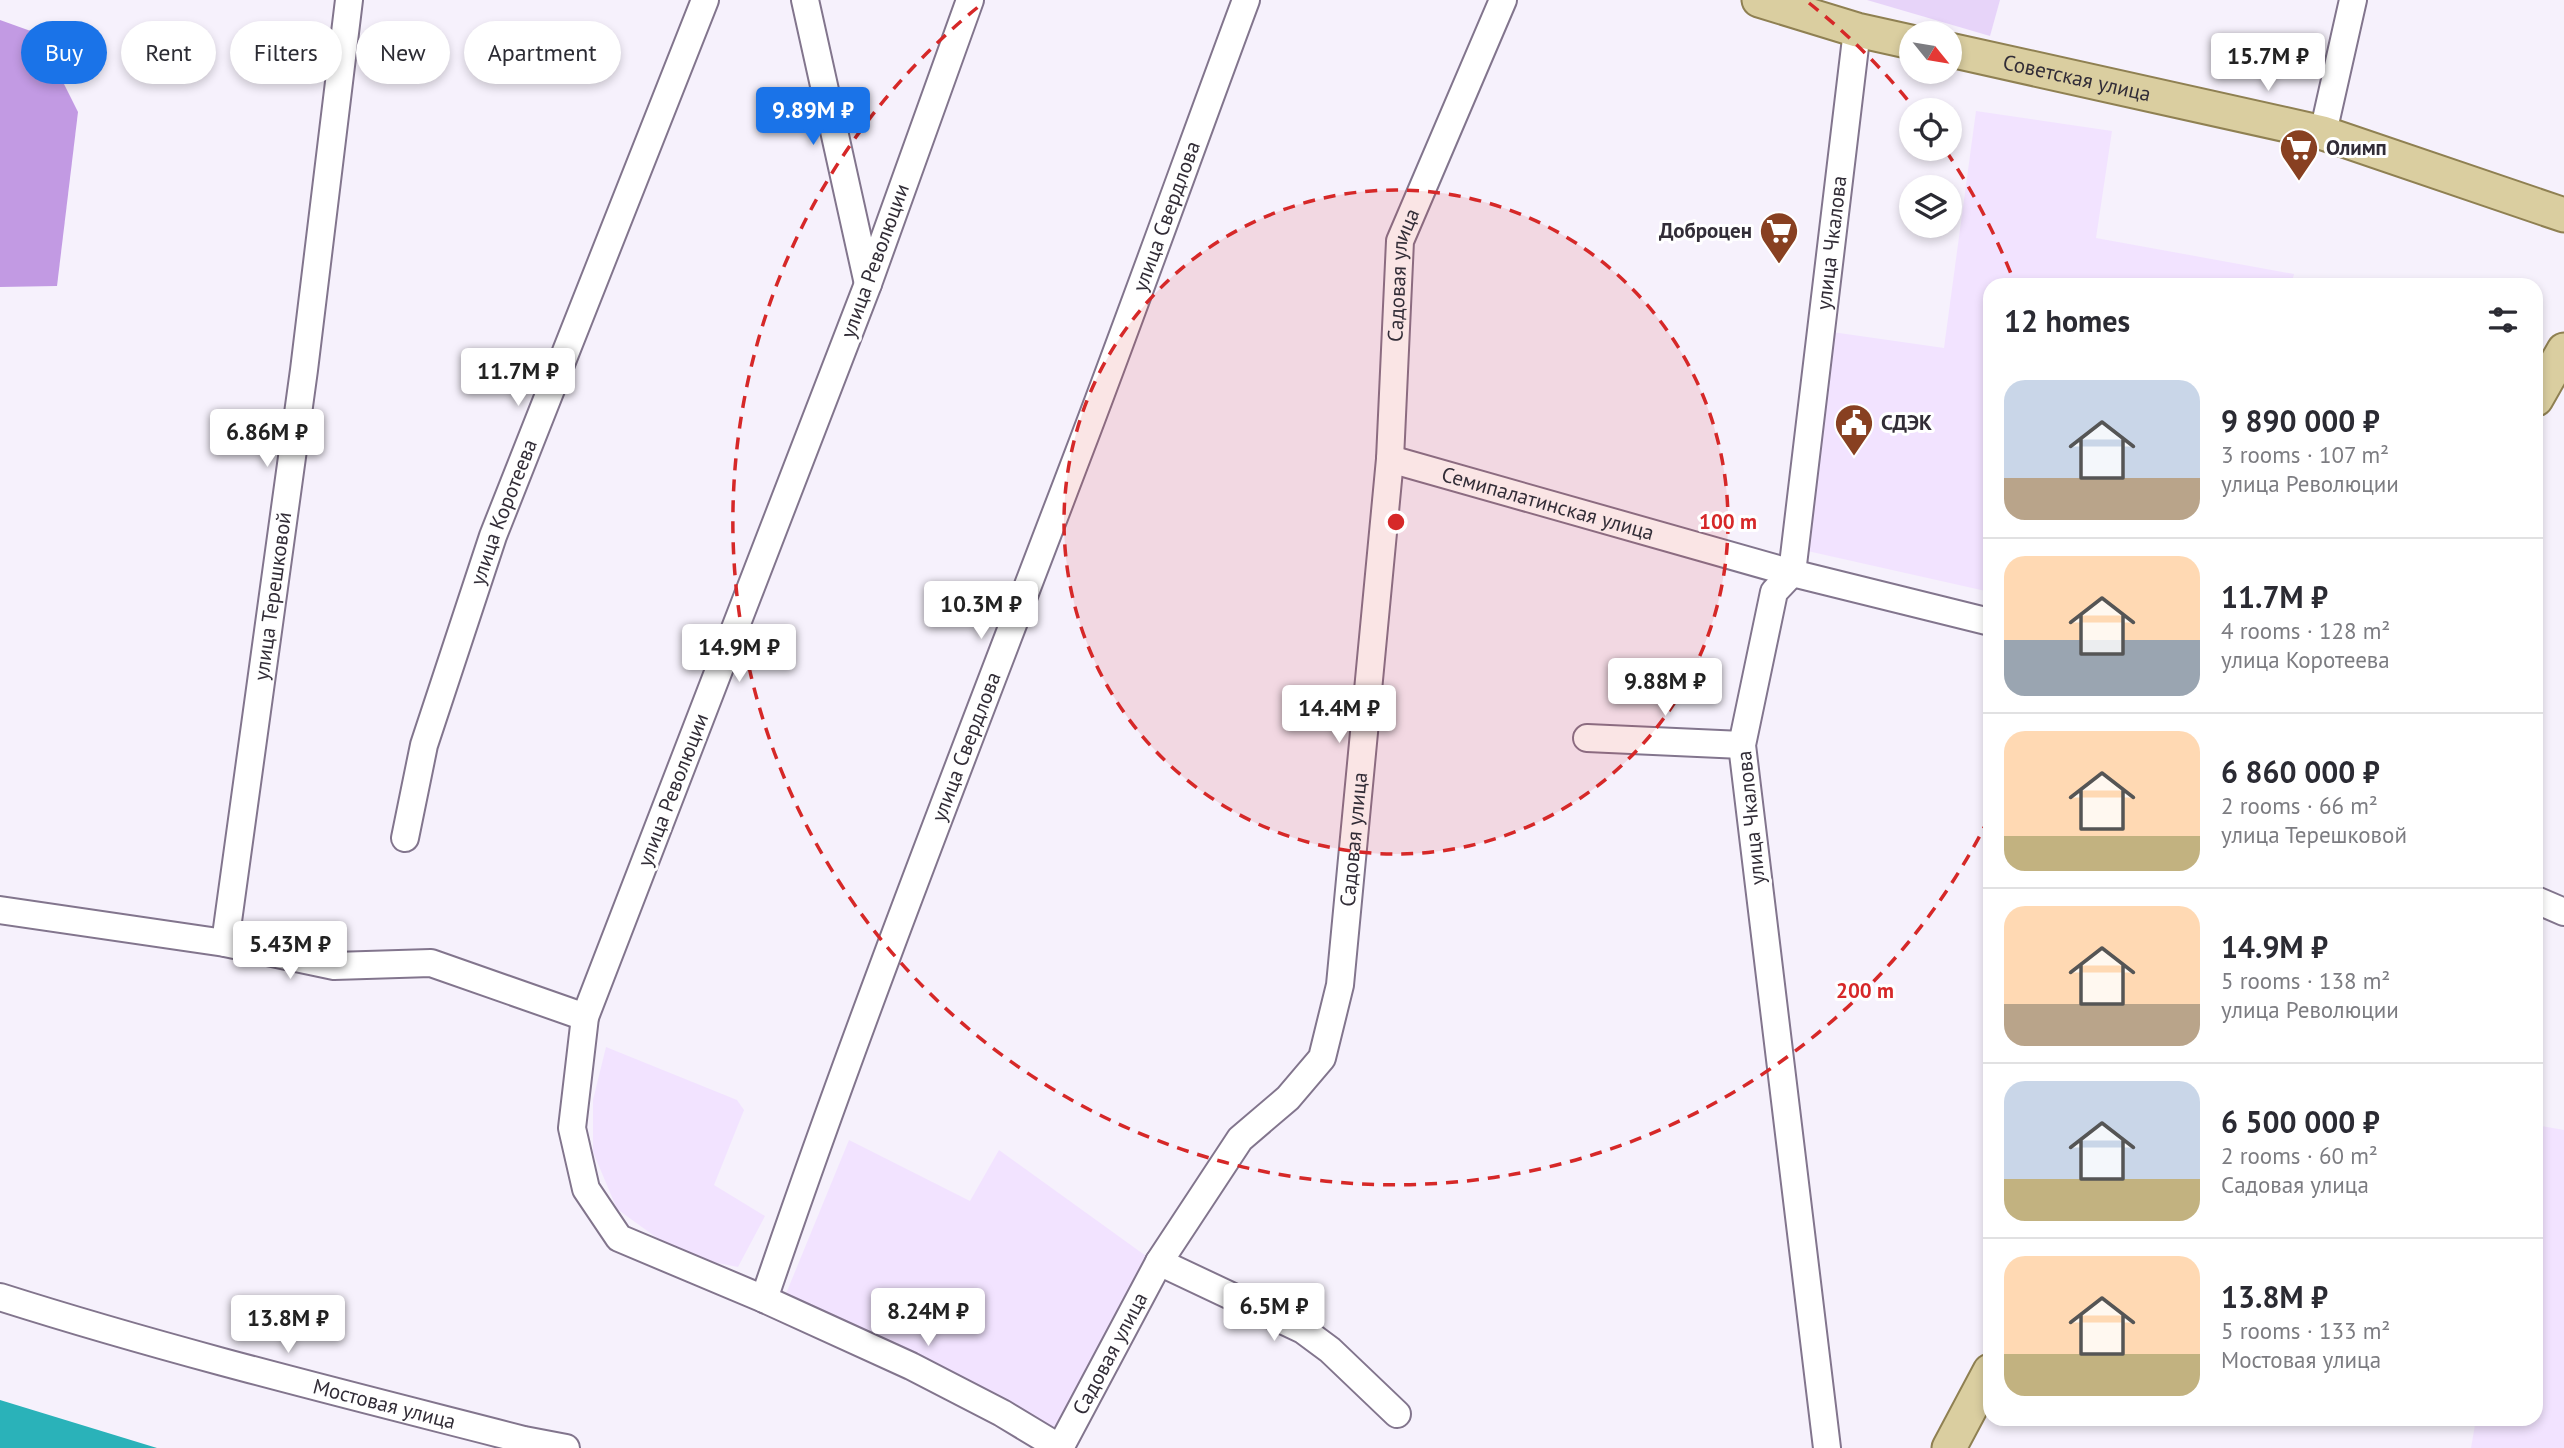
<!DOCTYPE html>
<html lang="en">
<head>
<meta charset="utf-8">
<style>
  :root { --surface:#fff; --page:#f7f7f7; --text:#2b2b33; --muted:#7c7c81; --line:#e1e1e2; --accent:#1a73e8 }
  body { margin:0; font-family:"PT Sans",sans-serif; background:var(--page); color:var(--text); height:100vh; display:flex; flex-direction:column; font-size:26px; white-space:nowrap }
  * { box-sizing:border-box; margin:0 }
  p { font-size:23px; color:var(--muted) }
  .icon { flex:none; width:38px; height:38px; fill:none; stroke:currentColor; stroke-width:2; stroke-linecap:round; stroke-linejoin:round }
  .map { position:relative; flex:1; overflow:hidden }
  .side { position:absolute; left:1983px; top:278px; width:560px; height:1148px; display:flex; flex-direction:column; background:var(--surface); border-radius:21px; box-shadow:0 4px 10px #0003 }
  .side>* { flex:none }
  .hud { position:absolute; left:21px; top:21px; width:665px; height:63px; display:flex; gap:14px }
  .needle { width:46px; rotate:120deg }
  .fabs { position:absolute; left:1899px; top:21px; display:grid; gap:14px }
  .fabs a { display:grid; place-items:center; width:63px; height:63px; border-radius:50%; background:var(--surface); box-shadow:0 4px 10px #0003; font-size:35px }
  .price { position:absolute; translate:-50% -60px; padding:0 16px; border-radius:7px; background:#fff; color:#222; font-size:23px; line-height:46px; filter:drop-shadow(0 2px 4px #0008) }
  .price::after { content:''; position:absolute; left:50%; top:42px; width:21px; height:16px; margin-left:-10px; background:inherit; clip-path:polygon(0 0,100% 0,50% 100%) }
  .price.on { background:var(--accent); color:#fff }
  ul { padding:0; list-style:none }
  li { display:flex; align-items:center; gap:21px; height:175px; padding:0 21px }
  li+li { border-top:2px solid var(--line) }
  li span { display:grid; place-items:center; flex:none; width:196px; height:140px; border-radius:21px; color:#555 }
  li>.icon { margin-inline-start:auto }
  span .icon { width:84px; height:84px; fill:#fffc; stroke-width:1 }
  li b { font-size:30px }
  h2 { display:flex; justify-content:space-between; align-items:center; height:84px; padding:0 21px; font-size:30px }
  .pill { padding:0 24px; border-radius:32px; background:var(--surface); box-shadow:0 4px 10px #0003; font-size:24px; line-height:63px }
  .pill.on { background:var(--accent); color:#fff }
  .map>svg:first-child { display:block }
  .built { fill:#f2e3ff }
  .green { fill:#e7d4f9 }
  .forest { fill:#c29ae3 }
  .water { fill:#2ab2b9 }
  .lines { fill:none; stroke-linecap:round; stroke-linejoin:round }
  .minor-casing { stroke:#82758d; stroke-width:30 }
  .major-casing { stroke:#8f8052; stroke-width:37 }
  .minor { stroke:#fff; stroke-width:26 }
  .major { stroke:#dacea0; stroke-width:33 }
  .ring { fill:none; stroke:#d62828; stroke-width:3.5; stroke-dasharray:12 9 }
  .labels { text-anchor:middle; stroke-width:6; stroke-linejoin:round; paint-order:stroke }
  .street-label { font-size:21px; fill:#322d37; stroke:#fff }
  .poi-label { font-size:21px; font-weight:bold; fill:#322d37; stroke:#fff; text-anchor:start }
  .centre { fill:#d62828; stroke:#fff; stroke-width:3.5 }
  .ring-label { font-size:21px; text-anchor:middle; font-weight:bold; fill:#d62828; stroke:#fff; stroke-width:6; stroke-linejoin:round; paint-order:stroke }
</style>
</head>
<body>
<div class="map">
<svg width="2564" height="1448" viewBox="0 0 2564 1448">
  <rect width="100%" height="100%" fill="#f6f1fc"/>
  <!-- built -->
  <g class="built">
    <path d="M1976 111 2112 131 2096 238 2294 274 2291 285H1990V592L1803 550 1832 332 1944 348Z"/>
    <path d="M606 1047 737 1100 744 1110 714 1185 765 1216 738 1267 682 1256 617 1209 593 1152V1100Z"/>
    <path d="M2536 1125 2564 1130V1448H2471L2476 1419H2536Z"/>
    <path d="M849 1140 970 1201 999 1150 1146 1256 1159 1262 1060 1448 783 1301Z"/>
  </g>
  <!-- green -->
  <path class="green" d="M1867 0H2000L1990 36Z"/>
  <!-- forest -->
  <path class="forest" d="M0 20 39 34 78 112 57 286 0 287Z"/>
  <!-- water -->
  <path class="water" d="M0 1400 157 1448H0Z"/>
  <g class="lines">
    <!-- minor casing -->
    <g class="minor-casing">
      <g id="minor">
        <path d="M805 0 868 284"/>
        <path d="M970 0 868 284 585 1017 572 1128 586 1189 619 1238 764 1299 911 1366 1002 1413 1060 1448"/>
        <path d="M2323 133 2353 0"/>
        <path id="s1" d="M1390 459 1792 573 1990 622"/>
        <path d="M1587 738 1742 745"/>
        <path id="s2" d="M405 838 424 745 493 536 705 0"/>
        <path d="M2536 900 2564 912"/>
        <path d="M0 910 225 943 334 966 431 963 585 1017"/>
        <path id="s3" d="M225 943 304 370 349 0"/>
        <path d="M1159 1262 1303 1330 1330 1350 1397 1414"/>
        <path id="s4" d="M0 1297C173 1352 349 1395 524 1440L566 1448"/>
        <path id="s5" d="M764 1299C862 1011 974 728 1082 444 1138 297 1191 148 1246 0"/>
        <path id="s6" d="M1060 1448 1159 1262 1240 1139 1288 1098 1322 1058 1340 985 1390 459 1400 241 1503 0"/>
        <path id="s7" d="M1827 1448 1742 745 1774 592 1792 573 1857 30"/>
      </g>
    </g>
    <!-- major casing -->
    <g class="major-casing">
      <g id="major">
        <path d="M1759 0 1857 30 1911 42"/>
        <path id="s8" d="M1950 50 2323 133 2564 215"/>
        <path d="M2536 399 2564 350"/>
        <path d="M1949 1448 1990 1371"/>
      </g>
    </g>
    <!-- minor -->
    <use href="#minor" class="minor"/>
    <!-- major -->
    <use href="#major" class="major"/>
  </g>
  <!-- distance rings -->
  <circle cx="1396" cy="522" r="332" fill="#d62828" fill-opacity=".12"/>
  <g class="ring">
    <circle cx="1396" cy="522" r="332"/>
    <path d="M1989 818A663 663 0 1 1 983 3M1809 3A663 663 0 0 1 1915 109M1946 151A663 663 0 0 1 2015 284"/>
  </g>
  <!-- icons -->
  <defs>
    <g id="supermarket-pin" transform="scale(2.0125)"><path d="M0 17L-7.5 6A9.5 9.5 0 1 1 7.5 6Z" fill="#884021" stroke="#fff"/><path d="M-6-5.5h2.5l.6 2H6L4.5 2H-2.5L-4.4-4H-6ZM-1.5 3.2a1.3 1.3 0 1 0 .1 0ZM3 3.2a1.3 1.3 0 1 0 .1 0Z" fill="#fff"/></g>
    <g id="civic-pin" transform="scale(2.0125)"><path d="M0 17L-7.5 6A9.5 9.5 0 1 1 7.5 6Z" fill="#884021" stroke="#fff"/><path d="M-.6-6.5H3V-4.5H.6V-3L4-1V1h2V6H-6V1h2V-1L-.6-3ZM-1.2 2.5V6h2.4V2.5Z" fill="#fff"/></g>
  </defs>
  <g fill-rule="evenodd">
    <use href="#supermarket-pin" x="2299" y="148"/>
    <use href="#supermarket-pin" x="1779" y="231"/>
    <use href="#civic-pin" x="1854" y="423"/>
  </g>
  <g class="labels">
    <!-- street labels -->
    <g class="street-label">
      <text dy="7" stroke="none"><textPath href="#s8" startOffset="130">Советская улица</textPath></text>
      <text dy="7" stroke="none"><textPath href="#s5" startOffset="1155">улица Свердлова</textPath></text>
      <text dy="7" stroke="none"><textPath href="#s7" startOffset="1223">улица Чкалова</textPath></text>
      <text transform="translate(875 261) rotate(-70)" y="7">улица Революции</text>
      <text dy="7" stroke="none"><textPath href="#s6" startOffset="1262">Садовая улица</textPath></text>
      <text dy="7" stroke="none"><textPath href="#s1" startOffset="164">Семипалатинская улица</textPath></text>
      <text dy="7" stroke="none"><textPath href="#s2" startOffset="341">улица Коротеева</textPath></text>
      <text dy="7" stroke="none"><textPath href="#s3" startOffset="350">улица Терешковой</textPath></text>
      <text dy="7" stroke="none"><textPath href="#s5" startOffset="588">улица Свердлова</textPath></text>
      <text transform="translate(673 790) rotate(-69)" y="7">улица Революции</text>
      <text transform="translate(1751 818) rotate(-96)" y="7">улица Чкалова</text>
      <text dy="7" stroke="none"><textPath href="#s6" startOffset="695">Садовая улица</textPath></text>
      <text dy="7" stroke="none"><textPath href="#s6" startOffset="107">Садовая улица</textPath></text>
      <text dy="7" stroke="none"><textPath href="#s4" startOffset="399">Мостовая улица</textPath></text>
    </g>
    <!-- poi labels -->
    <g class="poi-label">
      <text x="2326" y="155">Олимп</text>
      <text x="1752" y="238" text-anchor="end">Доброцен</text>
      <text x="1881" y="430">СДЭК</text>
    </g>
  </g>
  <circle cx="1396" cy="522" r="10" class="centre"/>
  <g class="ring-label">
    <text x="1728" y="529">100 m</text>
    <text x="1865" y="998">200 m</text>
  </g>
</svg>
<div class="fabs">
<a><svg class="needle" viewBox="-14 -14 28 28"><path d="M0-13l5 13h-10z" fill="#e53935"/><path d="M0 13l5-13h-10z" fill="#7c7c81"/></svg></a>
<a><svg class="icon" aria-label="locate" viewBox="0 0 24 24"><circle cx="12" cy="12" r="6"/><path d="M12 2v4M12 18v4M2 12h4M18 12h4"/></svg></a>
<a><svg class="icon" aria-label="layers" viewBox="0 0 24 24"><path d="M12 4l9 5-9 5-9-5zM3 14l9 5 9-5"/></svg></a>
</div>
<b class="price" style="left:2268px;top:93px">15.7M ₽</b>
<b class="price on" style="left:813px;top:147px">9.89M ₽</b>
<b class="price" style="left:518px;top:408px">11.7M ₽</b>
<b class="price" style="left:267px;top:469px">6.86M ₽</b>
<b class="price" style="left:981px;top:641px">10.3M ₽</b>
<b class="price" style="left:739px;top:684px">14.9M ₽</b>
<b class="price" style="left:1665px;top:718px">9.88M ₽</b>
<b class="price" style="left:1339px;top:745px">14.4M ₽</b>
<b class="price" style="left:290px;top:981px">5.43M ₽</b>
<b class="price" style="left:1274px;top:1343px">6.5M ₽</b>
<b class="price" style="left:928px;top:1348px">8.24M ₽</b>
<b class="price" style="left:288px;top:1355px">13.8M ₽</b>
<div class="hud">
<a class="pill on">Buy</a>
<a class="pill">Rent</a>
<a class="pill">Filters</a>
<a class="pill">New</a>
<a class="pill">Apartment</a>
</div>
<section class="side">
<h2>12 homes<svg class="icon" aria-label="filters" viewBox="0 0 24 24"><path d="M4 7h16M4 17h16"/><circle cx="9" cy="7" r="2"/><circle cx="15" cy="17" r="2"/></svg></h2>
<ul>
<li><span style="background:linear-gradient(#c9d6e8 70%,#b9a48a 0)"><svg class="icon" aria-label="home" viewBox="0 0 24 24"><path d="M3 11l9-7 9 7M6 9v11h12V9"/></svg></span><div><b>9 890 000 ₽</b><p>3 rooms · 107 m²</p><p>улица Революции</p></div></li>
<li><span style="background:linear-gradient(#ffd9b3 60%,#9aa5b1 0)"><svg class="icon" aria-label="home" viewBox="0 0 24 24"><path d="M3 11l9-7 9 7M6 9v11h12V9"/></svg></span><div><b>11.7M ₽</b><p>4 rooms · 128 m²</p><p>улица Коротеева</p></div></li>
<li><span style="background:linear-gradient(#ffd9b3 75%,#c2b280 0)"><svg class="icon" aria-label="home" viewBox="0 0 24 24"><path d="M3 11l9-7 9 7M6 9v11h12V9"/></svg></span><div><b>6 860 000 ₽</b><p>2 rooms · 66 m²</p><p>улица Терешковой</p></div></li>
<li><span style="background:linear-gradient(#ffd9b3 70%,#b9a48a 0)"><svg class="icon" aria-label="home" viewBox="0 0 24 24"><path d="M3 11l9-7 9 7M6 9v11h12V9"/></svg></span><div><b>14.9M ₽</b><p>5 rooms · 138 m²</p><p>улица Революции</p></div></li>
<li><span style="background:linear-gradient(#c9d6e8 70%,#c2b280 0)"><svg class="icon" aria-label="home" viewBox="0 0 24 24"><path d="M3 11l9-7 9 7M6 9v11h12V9"/></svg></span><div><b>6 500 000 ₽</b><p>2 rooms · 60 m²</p><p>Садовая улица</p></div></li>
<li><span style="background:linear-gradient(#ffd9b3 70%,#c2b280 0)"><svg class="icon" aria-label="home" viewBox="0 0 24 24"><path d="M3 11l9-7 9 7M6 9v11h12V9"/></svg></span><div><b>13.8M ₽</b><p>5 rooms · 133 m²</p><p>Мостовая улица</p></div></li>
</ul>
</section>
</div>
</body>
</html>
